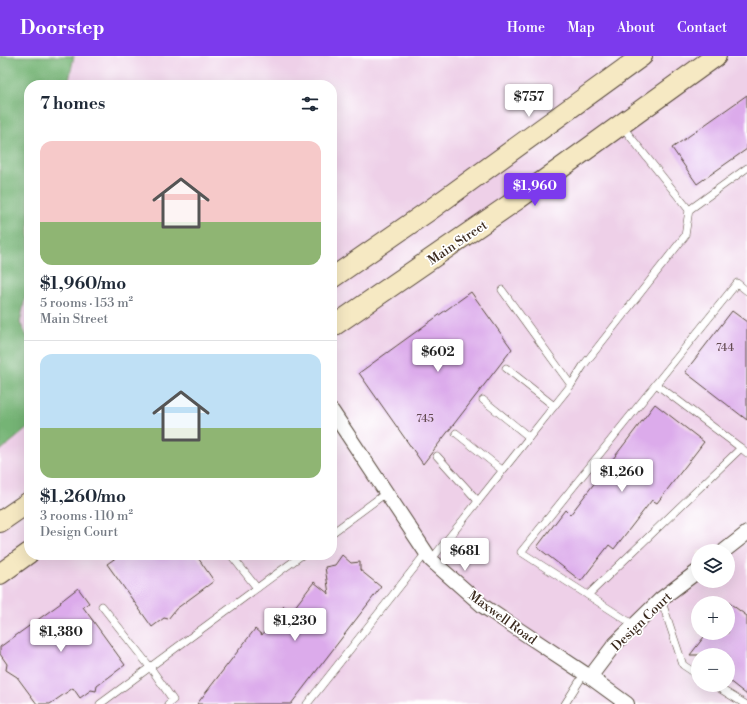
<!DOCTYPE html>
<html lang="en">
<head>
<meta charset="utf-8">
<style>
  :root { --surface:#fff; --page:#f6f6f7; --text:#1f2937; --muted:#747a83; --line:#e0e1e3; --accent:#7c3aed }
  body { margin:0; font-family:"Libre Bodoni",serif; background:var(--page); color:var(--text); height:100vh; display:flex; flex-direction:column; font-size:15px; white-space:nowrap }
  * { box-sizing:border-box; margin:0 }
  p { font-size:13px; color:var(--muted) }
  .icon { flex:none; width:22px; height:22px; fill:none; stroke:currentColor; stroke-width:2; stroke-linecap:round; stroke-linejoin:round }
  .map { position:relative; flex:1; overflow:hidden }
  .sheet { position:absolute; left:24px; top:24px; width:313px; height:480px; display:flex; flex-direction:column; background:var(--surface); border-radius:16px; box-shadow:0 4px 16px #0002 }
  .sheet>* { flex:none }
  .buttons { position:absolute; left:691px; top:488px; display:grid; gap:8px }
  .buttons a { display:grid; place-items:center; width:44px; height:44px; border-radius:50%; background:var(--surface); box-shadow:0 4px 16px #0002; font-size:20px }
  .price { position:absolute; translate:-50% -34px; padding:0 9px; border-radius:4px; background:#fff; color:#222; font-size:13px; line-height:26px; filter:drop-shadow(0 1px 2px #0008) }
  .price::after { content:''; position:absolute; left:50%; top:24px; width:12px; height:9px; margin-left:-6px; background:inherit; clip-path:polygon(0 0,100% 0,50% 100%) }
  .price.on { background:var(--accent); color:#fff }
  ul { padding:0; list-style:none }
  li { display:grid; align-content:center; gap:8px; height:212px; padding:0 16px }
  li+li { border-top:1px solid var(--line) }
  li span { display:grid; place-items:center; height:124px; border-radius:12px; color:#555 }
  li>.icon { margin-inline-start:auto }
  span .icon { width:72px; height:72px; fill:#fffc; stroke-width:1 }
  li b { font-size:17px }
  h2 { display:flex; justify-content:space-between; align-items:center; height:48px; padding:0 16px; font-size:17px }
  header { display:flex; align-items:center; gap:24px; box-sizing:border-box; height:56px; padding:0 20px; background:var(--accent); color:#fff }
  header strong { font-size:19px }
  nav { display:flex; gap:22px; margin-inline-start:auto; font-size:14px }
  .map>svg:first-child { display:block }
  .built { fill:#eed0e8; fill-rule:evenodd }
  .forest { fill:#74b475; stroke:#586f4a }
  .building { fill:#dcabeb }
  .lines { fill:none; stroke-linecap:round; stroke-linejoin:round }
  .lane-casing { stroke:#57483b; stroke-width:8 }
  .street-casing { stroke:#57483b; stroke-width:16 }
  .secondary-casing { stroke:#57483b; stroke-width:22 }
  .lane { stroke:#fff; stroke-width:7 }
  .street { stroke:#fff; stroke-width:14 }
  .secondary { stroke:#f6e9c3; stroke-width:20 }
  .labels { text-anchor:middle; stroke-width:3.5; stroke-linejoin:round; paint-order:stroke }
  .number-label { font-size:11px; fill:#634a51 }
  .street-label { font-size:13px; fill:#3b2a1e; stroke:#fff }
</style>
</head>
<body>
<header>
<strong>Doorstep</strong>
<nav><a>Home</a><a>Map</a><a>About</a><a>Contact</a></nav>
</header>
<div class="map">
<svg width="747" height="648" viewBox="0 0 747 648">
  <rect width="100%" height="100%" fill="#fff"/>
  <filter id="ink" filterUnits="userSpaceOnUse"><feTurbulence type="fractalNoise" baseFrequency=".025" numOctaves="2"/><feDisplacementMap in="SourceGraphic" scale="8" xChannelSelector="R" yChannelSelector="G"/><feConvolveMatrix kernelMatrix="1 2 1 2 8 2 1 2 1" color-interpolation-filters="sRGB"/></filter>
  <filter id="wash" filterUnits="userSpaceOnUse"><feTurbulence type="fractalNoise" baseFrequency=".012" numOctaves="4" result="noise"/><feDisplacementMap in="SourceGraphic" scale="16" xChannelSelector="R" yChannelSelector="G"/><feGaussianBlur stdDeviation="0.9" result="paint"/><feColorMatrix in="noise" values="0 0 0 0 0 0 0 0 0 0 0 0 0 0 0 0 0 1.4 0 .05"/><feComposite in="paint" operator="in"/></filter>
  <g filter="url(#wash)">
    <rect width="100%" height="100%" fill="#f6f1e2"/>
    <!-- built -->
    <g class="built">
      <path d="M74 0H747V648H0V395L29 371V499H332V29H68ZM698 495H728V525H698ZM698 547H728V577H698ZM698 599H728V629H698Z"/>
      <path d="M29 222V284L20 267Z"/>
    </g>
    <!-- forest -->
    <path class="forest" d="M0 0H74L68 29H29V222L20 267 29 284V371L0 395Z"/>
    <g id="blocks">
      <!-- building -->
      <g class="building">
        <path d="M747 39V93L697 128 672 92Z"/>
        <path d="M471 236 512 293 423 408 359 317Z"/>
        <path d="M732 255 747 266V364L685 316Z"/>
        <path d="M655 348 704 386 657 447 652 444 614 493 609 489 581 525 537 491 565 454 570 459Z"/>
        <path d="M120 499H196L214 525 176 553 168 563 164 562 152 571 107 508Z"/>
        <path d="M342 499 351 507 360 506V514L381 531 291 648H197L255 573 262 579 284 550 291 556 314 526 329 538 325 511 335 509Z"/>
        <path d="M78 532 89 547 83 551 125 609 97 630 96 635 91 634 80 642 73 632 50 648H37L17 621 6 614 7 608 0 598V591L61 547 60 546Z"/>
        <path d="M728 546 747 560V639L728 624V599H690L707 577H728Z"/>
      </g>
    </g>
  </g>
  <g filter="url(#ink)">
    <use href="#blocks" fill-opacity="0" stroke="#57483b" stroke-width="1"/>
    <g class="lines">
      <!-- lane casing -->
      <g class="lane-casing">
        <g id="lane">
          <path d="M621 69 689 154 747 112"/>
          <path d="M506 312 554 350"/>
          <path d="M656 328 741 392"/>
          <path d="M571 329 583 310 685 180 689 154"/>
          <path d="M483 344 529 381"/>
          <path d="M456 377 502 414"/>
          <path d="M437 400 478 445"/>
          <path d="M332 477 386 437"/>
          <path d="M231 499 257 532"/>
          <path d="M431 504 571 329 502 234"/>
          <path d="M588 539 741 392 747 397"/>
          <path d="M661 543 683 609 698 619"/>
          <path d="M102 550 150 611 173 644 168 648"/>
          <path d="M634 569 521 496 737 227 747 235"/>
          <path d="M714 629 745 648"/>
          <path d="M100 648 302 499"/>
          <path d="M307 648 426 497"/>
          <path d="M565 648 584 618"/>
        </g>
      </g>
      <!-- street casing -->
      <g class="street-casing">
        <g id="street">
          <path d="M332 355 431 504 483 550 590 621 627 648"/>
          <path d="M724 495 747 477"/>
          <path d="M590 621 615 588 661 543 698 515"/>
        </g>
      </g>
      <!-- secondary casing -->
      <g class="secondary-casing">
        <g id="secondary">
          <path d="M332 222 430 154 642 0"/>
          <path d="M332 271 518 143 716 0"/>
          <path d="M0 466 29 446"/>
          <path d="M0 518 29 497"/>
        </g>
      </g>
      <!-- lane -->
      <use href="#lane" class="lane"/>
      <!-- street -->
      <use href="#street" class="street"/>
      <!-- secondary -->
      <use href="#secondary" class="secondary"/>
    </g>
  </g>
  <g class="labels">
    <!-- number labels -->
    <g class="number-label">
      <text x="725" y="295">744</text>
      <text x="425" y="366">745</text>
    </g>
    <!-- street labels -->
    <g class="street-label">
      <text transform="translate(457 186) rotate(-34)" y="5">Main Street</text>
      <text transform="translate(503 561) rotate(36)" y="5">Maxwell Road</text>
      <text transform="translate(641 565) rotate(-44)" y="5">Design Court</text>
    </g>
  </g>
</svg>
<div class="buttons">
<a><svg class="icon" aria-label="layers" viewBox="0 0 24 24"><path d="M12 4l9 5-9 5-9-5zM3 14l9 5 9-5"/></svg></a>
<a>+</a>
<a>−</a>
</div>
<b class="price" style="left:529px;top:62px">$757</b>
<b class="price on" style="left:535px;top:151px">$1,960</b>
<b class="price" style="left:438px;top:317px">$602</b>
<b class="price" style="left:622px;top:437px">$1,260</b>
<b class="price" style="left:465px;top:516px">$681</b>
<b class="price" style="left:295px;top:586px">$1,230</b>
<b class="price" style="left:61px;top:597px">$1,380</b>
<section class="sheet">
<h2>7 homes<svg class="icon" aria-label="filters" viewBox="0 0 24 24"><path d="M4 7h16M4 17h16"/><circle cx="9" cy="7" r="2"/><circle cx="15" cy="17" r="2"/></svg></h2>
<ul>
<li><span style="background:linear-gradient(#f6c9c9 65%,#8fb573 0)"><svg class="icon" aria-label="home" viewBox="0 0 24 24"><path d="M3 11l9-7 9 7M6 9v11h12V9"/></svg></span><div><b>$1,960/mo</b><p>5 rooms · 153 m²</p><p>Main Street</p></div></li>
<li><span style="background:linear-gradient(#bfe0f5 60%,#8fb573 0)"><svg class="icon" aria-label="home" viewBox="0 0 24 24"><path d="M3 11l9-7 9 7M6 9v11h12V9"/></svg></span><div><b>$1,260/mo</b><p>3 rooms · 110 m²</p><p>Design Court</p></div></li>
</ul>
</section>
</div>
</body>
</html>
